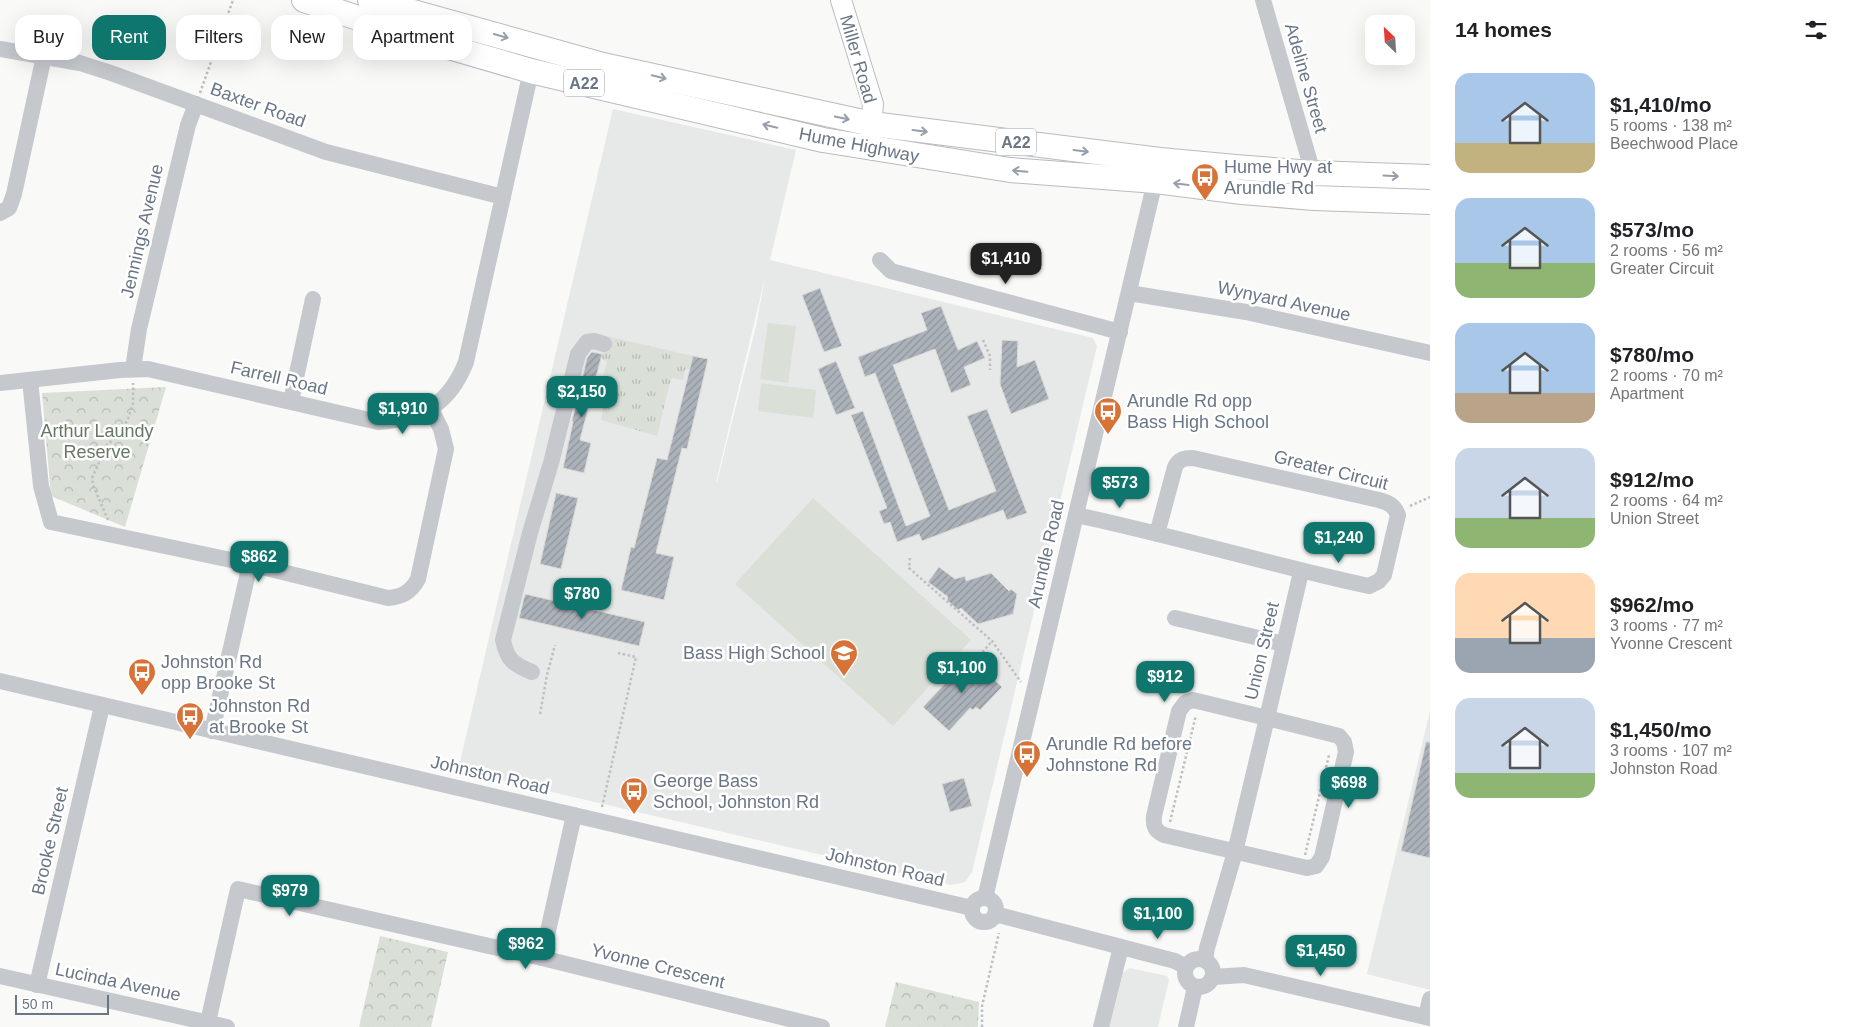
<!DOCTYPE html>
<html lang="en">
<head>
<meta charset="utf-8">
<style>
  :root { --surface:#fff; --page:#f6f6f6; --text:#202124; --muted:#757577; --accent:#0f766e }
  body { margin:0; font-family:Arial,sans-serif; background:var(--page); color:var(--text); height:100vh; display:flex; flex-direction:column; font-size:19px; white-space:nowrap }
  * { box-sizing:border-box; margin:0 }
  p { font-size:16px; color:var(--muted) }
  .icon { flex:none; width:28px; height:28px; fill:none; stroke:currentColor; stroke-width:2; stroke-linecap:round; stroke-linejoin:round }
  .map { position:relative; flex:1; overflow:hidden }
  .sheet { display:flex; flex-direction:column; background:var(--surface); width:425px }
  .sheet>* { flex:none }
  .banner { position:absolute; left:15px; top:15px; width:475px; height:45px; display:flex; gap:10px }
  .needle { width:32px; rotate:335deg }
  .controls { position:absolute; left:1365px; top:15px; display:grid; gap:10px }
  .controls a { display:grid; place-items:center; width:50px; height:50px; border-radius:10px; background:var(--surface); box-shadow:0 5px 20px #0002; font-size:25px }
  .scale { position:absolute; left:15px; bottom:12px; width:94px; box-sizing:border-box; padding-left:5px; border:2px solid #6a7686; border-top:0; font-size:14px; line-height:18px; white-space:nowrap; color:#6a7686; -webkit-text-stroke:4px #fff; paint-order:stroke }
  .price { position:absolute; translate:-50% -42px; padding:0 11px; border-radius:10px; background:var(--accent); color:#fff; font-size:16px; line-height:32px; filter:drop-shadow(0 1px 2px #0008) }
  .price::after { content:''; position:absolute; left:50%; top:30px; width:15px; height:11px; margin-left:-8px; background:inherit; clip-path:polygon(0 0,100% 0,50% 100%) }
  .price.current { background:#222; color:#fff }
  ul { padding:0; list-style:none }
  li { display:flex; align-items:center; gap:15px; height:125px; padding:0 25px }
  li span { display:grid; place-items:center; flex:none; width:140px; height:100px; border-radius:15px; color:#555 }
  li>.icon { margin-inline-start:auto }
  span .icon { width:60px; height:60px; fill:#fffc; stroke-width:1 }
  li b { font-size:21px }
  h2 { display:flex; justify-content:space-between; align-items:center; height:60px; padding:0 25px; font-size:21px }
  .tag { padding:0 18px; border-radius:15px; background:var(--surface); box-shadow:0 5px 20px #0002; font-size:18px; line-height:45px }
  .tag.current { background:var(--accent); color:#fff }
  main { display:flex; flex:1; min-height:0 }
  .map>svg:first-child { display:block }
  .built { fill:#e7e8e8; fill-rule:evenodd }
  .grass { fill:url(#grass-tufts) }
  .park { fill:url(#park-crowns) }
  .pitch { fill:#dae0d8 }
  .building { fill:url(#building-hatch); stroke:#dbdbd9 }
  .lines { fill:none; stroke-linecap:round; stroke-linejoin:round }
  .major-casing { stroke:#b8bcc0; stroke-width:22 }
  .highway-casing { stroke:#b8bbbe; stroke-width:26 }
  .path { stroke:#bdbfc2; stroke-width:2.5; stroke-dasharray:2.5 2.5; stroke-linecap:butt }
  .minor { stroke:#c5c8cc; stroke-width:16 }
  .major { stroke:#fff; stroke-width:20 }
  .highway { stroke:#fff; stroke-width:24 }
  .oneway { stroke:#979faa }
  .labels { text-anchor:middle; stroke-width:5; stroke-linejoin:round; paint-order:stroke }
  .shield { fill:#fff; stroke:#979faa; stroke-width:1 }
  .shield-label { font-size:16px; font-weight:bold; fill:#6a7686 }
  .street-label { font-size:18px; fill:#6a7686; stroke:#fff }
  .poi-label { font-size:18px; fill:#6a7686; stroke:#fff; text-anchor:start }
  .park-label { font-size:18px; fill:#667865; stroke:#fff }
</style>
</head>
<body>
<main>
<div class="map">
<svg width="1430" height="1027" viewBox="0 0 1430 1027">
  <defs>
    <pattern id="grass-tufts" width="24" height="20" patternUnits="userSpaceOnUse" patternTransform="scale(1.25)"><rect width="24" height="20" fill="#dae0d8"/><path d="M3 7l-1-3M5 7V3M7 7l1-3M15 17l-1-3M17 17v-4M19 17l1-3" fill="none" stroke="#b5bab5"/></pattern>
    <pattern id="park-crowns" width="20" height="18" patternUnits="userSpaceOnUse" patternTransform="scale(1.25)"><rect width="20" height="18" fill="#dae0d8"/><path d="M2 6a3 3 0 1 1 6 0M12 15a3 3 0 1 1 6 0" fill="none" stroke="#b5bab5"/></pattern>
    <pattern id="building-hatch" width="6" height="6" patternUnits="userSpaceOnUse" patternTransform="scale(1.25)"><rect width="6" height="6" fill="#acb2b9"/><path d="M-1 1l2-2M0 6l6-6M5 7l2-2" fill="none" stroke="#90959c"/></pattern>
  </defs>
  <rect width="100%" height="100%" fill="#f9f9f7"/>
  <!-- built -->
  <g class="built">
    <path d="M613 109 796 150 770 260 1093 338 1097 346 972 872 965 882 951 885 458 770ZM765 278 756 326 717 482H716Z"/>
    <path d="M1430 711V990L1367 974Z"/>
    <path d="M1130 968 1167 976 1169 980 1158 1027H1108L1122 973Z"/>
  </g>
  <!-- grass -->
  <path class="grass" d="M606 336 693 356 690 369H685L683 380 671 378 657 436 601 420 604 404 597 402 607 361 601 359Z"/>
  <!-- park -->
  <g class="park">
    <path d="M166 387 125 527 51 496 42 393Z"/>
    <path d="M380 936 448 952 431 1027H359Z"/>
    <path d="M896 982 979 1002 978 1027H885Z"/>
  </g>
  <!-- pitch -->
  <g class="pitch">
    <path d="M768 323 796 326 788 383 760 379Z"/>
    <path d="M761 383 816 390 813 418 758 411Z"/>
    <path d="M813 498 971 640 893 726 735 584Z"/>
  </g>
  <!-- building -->
  <g class="building">
    <path d="M820 288 842 346 824 352 802 295Z"/>
    <path d="M941 306 958 350 977 341 985 358 964 367 971 385 951 393 935 349 893 365 949 510 996 491 967 416 987 409 1027 513 1007 520 1003 510 922 541 919 534 897 542 890 522 884 524 879 511 887 508 851 415 863 411 906 526 930 516 875 373 865 377 858 357 927 330 921 313Z"/>
    <path d="M1002 340 1018 341 1017 367 1035 360 1049 399 1011 414 1000 384Z"/>
    <path d="M592 352 602 354 580 440 591 443 584 473 563 468 573 422 572 421 587 358Z"/>
    <path d="M693 356 708 359 687 449 682 448 656 553 674 557 664 600 621 590 631 547 634 548 657 458 667 460Z"/>
    <path d="M836 361 855 408 836 415 818 369Z"/>
    <path d="M556 493 578 498 561 569 540 564Z"/>
    <path d="M939 567 955 579 965 576 966 581 991 573 1009 591 1011 589 1017 594 1013 614 978 624 961 608 958 610 947 600 948 597 928 582Z"/>
    <path d="M525 594 645 622 639 646 519 618Z"/>
    <path d="M970 657 1002 687 980 710 976 707 973 710 970 708 949 731 923 707Z"/>
    <path d="M1426 742H1430V858L1401 851Z"/>
    <path d="M964 778 972 806 950 812 942 784Z"/>
  </g>
  <g class="lines">
    <!-- major casing -->
    <g class="major-casing">
      <path id="major" d="M841 0 873 104 870 139"/>
    </g>
    <!-- highway casing -->
    <g class="highway-casing">
      <g id="highway">
        <path d="M304 0 418 38 531 71 823 140 1010 170 1156 181 1242 192 1314 198 1430 202"/>
        <path d="M370 0 603 65 872 124 1160 160 1235 167 1313 173 1430 177"/>
      </g>
    </g>
    <!-- path -->
    <g class="path">
      <path d="M200 93 233 0"/>
      <path d="M983 340 990 356V370"/>
      <path d="M1410 506 1430 497"/>
      <path d="M108 520 93 485 92 478 107 445 119 434 128 419 133 404V383"/>
      <path d="M910 558 909 568 992 641 1021 682"/>
      <path d="M976 660 992 641"/>
      <path d="M540 714 547 675 555 645"/>
      <path d="M602 807 636 657 618 653"/>
      <path d="M1170 822 1196 715"/>
      <path d="M1305 855 1329 755"/>
      <path d="M982 1027V1006L999 933"/>
    </g>
    <!-- minor -->
    <g class="minor">
      <path d="M1263 0 1313 173 1314 198"/>
      <path d="M0 49 80 63 111 73 326 152 503 197"/>
      <path d="M0 213 9 208 14 194 44 56"/>
      <path d="M880 260 891 271 1120 332"/>
      <path d="M1129 293 1246 312 1430 353"/>
      <path d="M133 369 139 329 188 125 196 104"/>
      <path d="M30 380 41 486 51 522 250 564 388 598C402 597 411 592 418 579L446 449 441 429 430 407"/>
      <path d="M0 383 120 370 148 369 378 422C422 419 449 405 466 362L531 71"/>
      <path d="M291 401 313 299"/>
      <path d="M1076 515C1175 536 1271 565 1369 586L1379 581 1384 575 1398 515C1394 505 1389 503 1379 500L1193 458C1184 458 1179 459 1175 467L1157 534"/>
      <path d="M1175 618 1284 644"/>
      <path d="M532 672C514 665 507 660 503 640L530 533 551 463 578 354 587 342 594 341 604 344"/>
      <path d="M0 681 972 908"/>
      <path d="M212 731 250 564"/>
      <path d="M985 898 1157 173"/>
      <circle cx="984" cy="910" r="12"/>
      <path d="M995 914 1175 961 1186 967"/>
      <path d="M542 958 574 815"/>
      <circle cx="1199" cy="973" r="14"/>
      <path d="M1205 960 1207 948 1235 852 1267 718 1339 736 1344 742 1346 752 1322 857 1316 866 1307 868 1164 835C1155 831 1153 826 1154 816L1179 711 1185 703 1193 700 1267 718 1301 572"/>
      <path d="M0 976 227 1027"/>
      <path d="M1213 977 1244 975 1430 1018"/>
      <path d="M37 985 102 706"/>
      <path d="M1426 1017 1430 999"/>
      <path d="M208 1022 238 889 542 958 822 1027"/>
      <path d="M1101 1027 1121 947"/>
      <path d="M1186 1027 1195 987"/>
    </g>
    <!-- major -->
    <use href="#major" class="major"/>
    <!-- highway -->
    <use href="#highway" class="highway"/>
  </g>
  <!-- one-way arrows -->
  <defs><path id="oneway-shaft" d="M-6 0H5M1.5-3L5.5 0L1.5 3" fill="none" stroke-width="1.6" stroke-linecap="round" stroke-linejoin="round" transform="scale(1.25)"/></defs>
  <g class="oneway">
    <use href="#oneway-shaft" transform="translate(501 36) rotate(16)"/>
    <use href="#oneway-shaft" transform="translate(659 77) rotate(13)"/>
    <use href="#oneway-shaft" transform="translate(842 118) rotate(12)"/>
    <use href="#oneway-shaft" transform="translate(770 126) rotate(-167)"/>
    <use href="#oneway-shaft" transform="translate(920 131) rotate(7)"/>
    <use href="#oneway-shaft" transform="translate(1081 151) rotate(7)"/>
    <use href="#oneway-shaft" transform="translate(1020 171) rotate(-175)"/>
    <use href="#oneway-shaft" transform="translate(1391 176) rotate(3)"/>
    <use href="#oneway-shaft" transform="translate(1181 184) rotate(-173)"/>
  </g>
  <!-- icons -->
  <defs>
    <g id="bus-pin" transform="scale(1.4375)"><path d="M0 17L-7.5 6A9.5 9.5 0 1 1 7.5 6Z" fill="#d87338" stroke="#fff"/><path d="M-5-6H5V4H4V6H2V4H-2V6H-4V4H-5ZM-3.5-4V0h7V-4ZM-3.5 1.2v1.5H-2V1.2ZM2 1.2v1.5H3.5V1.2Z" fill="#fff"/></g>
    <g id="school-pin" transform="scale(1.4375)"><path d="M0 17L-7.5 6A9.5 9.5 0 1 1 7.5 6Z" fill="#d87338" stroke="#fff"/><path d="M0-5L7-2L0 1L-7-2ZM-4 1L0 2.5L4 1V4Q0 6-4 4Z" fill="#fff"/></g>
  </defs>
  <g fill-rule="evenodd">
    <use href="#bus-pin" x="1205" y="177"/>
    <use href="#bus-pin" x="1108" y="411"/>
    <use href="#school-pin" x="844" y="653"/>
    <use href="#bus-pin" x="142" y="672"/>
    <use href="#bus-pin" x="190" y="716"/>
    <use href="#bus-pin" x="1027" y="754"/>
    <use href="#bus-pin" x="634" y="791"/>
  </g>
  <g class="labels">
    <!-- shield labels -->
    <g class="shield">
      <rect x="564" y="69.5" width="40" height="27" rx="4"/>
      <rect x="996" y="128.5" width="40" height="27" rx="4"/>
    </g>
    <g class="shield-label">
      <text x="584" y="89">A22</text>
      <text x="1016" y="148">A22</text>
    </g>
    <!-- street labels -->
    <g class="street-label">
      <text transform="translate(858 59) rotate(74)" y="6">Miller Road</text>
      <text transform="translate(1306 78) rotate(74)" y="6">Adeline Street</text>
      <text transform="translate(258 105) rotate(20)" y="6">Baxter Road</text>
      <text transform="translate(859 145) rotate(11)" y="6">Hume Highway</text>
      <text transform="translate(142 231) rotate(-77)" y="6">Jennings Avenue</text>
      <text transform="translate(1284 301) rotate(12)" y="6">Wynyard Avenue</text>
      <text transform="translate(279 378) rotate(13)" y="6">Farrell Road</text>
      <text transform="translate(1331 470) rotate(14)" y="6">Greater Circuit</text>
      <text transform="translate(1046 554) rotate(-77)" y="6">Arundle Road</text>
      <text transform="translate(1262 651) rotate(-77)" y="6">Union Street</text>
      <text transform="translate(490 775) rotate(13)" y="6">Johnston Road</text>
      <text transform="translate(50 841) rotate(-77)" y="6">Brooke Street</text>
      <text transform="translate(885 867) rotate(13)" y="6">Johnston Road</text>
      <text transform="translate(658 966) rotate(14)" y="6">Yvonne Crescent</text>
      <text transform="translate(118 982) rotate(12)" y="6">Lucinda Avenue</text>
    </g>
    <!-- poi labels -->
    <g class="poi-label">
      <text x="1224" y="173">Hume Hwy at<tspan x="1224" dy="21">Arundle Rd</tspan></text>
      <text x="1127" y="407">Arundle Rd opp<tspan x="1127" dy="21">Bass High School</tspan></text>
      <text x="825" y="659" text-anchor="end">Bass High School</text>
      <text x="161" y="668">Johnston Rd<tspan x="161" dy="21">opp Brooke St</tspan></text>
      <text x="209" y="712">Johnston Rd<tspan x="209" dy="21">at Brooke St</tspan></text>
      <text x="1046" y="750">Arundle Rd before<tspan x="1046" dy="21">Johnstone Rd</tspan></text>
      <text x="653" y="787">George Bass<tspan x="653" dy="21">School, Johnston Rd</tspan></text>
    </g>
    <!-- park labels -->
    <g class="park-label">
      <text x="97" y="437">Arthur Laundy<tspan x="97" dy="21">Reserve</tspan></text>
    </g>
  </g>
</svg>
<div class="controls">
<a><svg class="needle" viewBox="-14 -14 28 28"><path d="M0-13l5 13h-10z" fill="#e53935"/><path d="M0 13l5-13h-10z" fill="#757577"/></svg></a>
</div>
<div class="scale">50 m</div>
<b class="price current" style="left:1006px;top:285px">$1,410</b>
<b class="price" style="left:582px;top:418px">$2,150</b>
<b class="price" style="left:403px;top:435px">$1,910</b>
<b class="price" style="left:1120px;top:509px">$573</b>
<b class="price" style="left:1339px;top:564px">$1,240</b>
<b class="price" style="left:259px;top:583px">$862</b>
<b class="price" style="left:582px;top:620px">$780</b>
<b class="price" style="left:962px;top:694px">$1,100</b>
<b class="price" style="left:1165px;top:703px">$912</b>
<b class="price" style="left:1349px;top:809px">$698</b>
<b class="price" style="left:290px;top:917px">$979</b>
<b class="price" style="left:1158px;top:940px">$1,100</b>
<b class="price" style="left:526px;top:970px">$962</b>
<b class="price" style="left:1321px;top:977px">$1,450</b>
<div class="banner">
<a class="tag">Buy</a>
<a class="tag current">Rent</a>
<a class="tag">Filters</a>
<a class="tag">New</a>
<a class="tag">Apartment</a>
</div>
</div>
<section class="sheet">
<h2>14 homes<svg class="icon" aria-label="filters" viewBox="0 0 24 24"><path d="M4 7h16M4 17h16"/><circle cx="9" cy="7" r="2"/><circle cx="15" cy="17" r="2"/></svg></h2>
<ul>
<li><span style="background:linear-gradient(#a9c7e8 70%,#c2b280 0)"><svg class="icon" aria-label="home" viewBox="0 0 24 24"><path d="M3 11l9-7 9 7M6 9v11h12V9"/></svg></span><div><b>$1,410/mo</b><p>5 rooms · 138 m²</p><p>Beechwood Place</p></div></li>
<li><span style="background:linear-gradient(#a9c7e8 65%,#8fb573 0)"><svg class="icon" aria-label="home" viewBox="0 0 24 24"><path d="M3 11l9-7 9 7M6 9v11h12V9"/></svg></span><div><b>$573/mo</b><p>2 rooms · 56 m²</p><p>Greater Circuit</p></div></li>
<li><span style="background:linear-gradient(#a9c7e8 70%,#b9a48a 0)"><svg class="icon" aria-label="home" viewBox="0 0 24 24"><path d="M3 11l9-7 9 7M6 9v11h12V9"/></svg></span><div><b>$780/mo</b><p>2 rooms · 70 m²</p><p>Apartment</p></div></li>
<li><span style="background:linear-gradient(#c9d6e8 70%,#8fb573 0)"><svg class="icon" aria-label="home" viewBox="0 0 24 24"><path d="M3 11l9-7 9 7M6 9v11h12V9"/></svg></span><div><b>$912/mo</b><p>2 rooms · 64 m²</p><p>Union Street</p></div></li>
<li><span style="background:linear-gradient(#ffd9b3 65%,#9aa5b1 0)"><svg class="icon" aria-label="home" viewBox="0 0 24 24"><path d="M3 11l9-7 9 7M6 9v11h12V9"/></svg></span><div><b>$962/mo</b><p>3 rooms · 77 m²</p><p>Yvonne Crescent</p></div></li>
<li><span style="background:linear-gradient(#c9d6e8 75%,#8fb573 0)"><svg class="icon" aria-label="home" viewBox="0 0 24 24"><path d="M3 11l9-7 9 7M6 9v11h12V9"/></svg></span><div><b>$1,450/mo</b><p>3 rooms · 107 m²</p><p>Johnston Road</p></div></li>
</ul>
</section>
</main>
</body>
</html>
